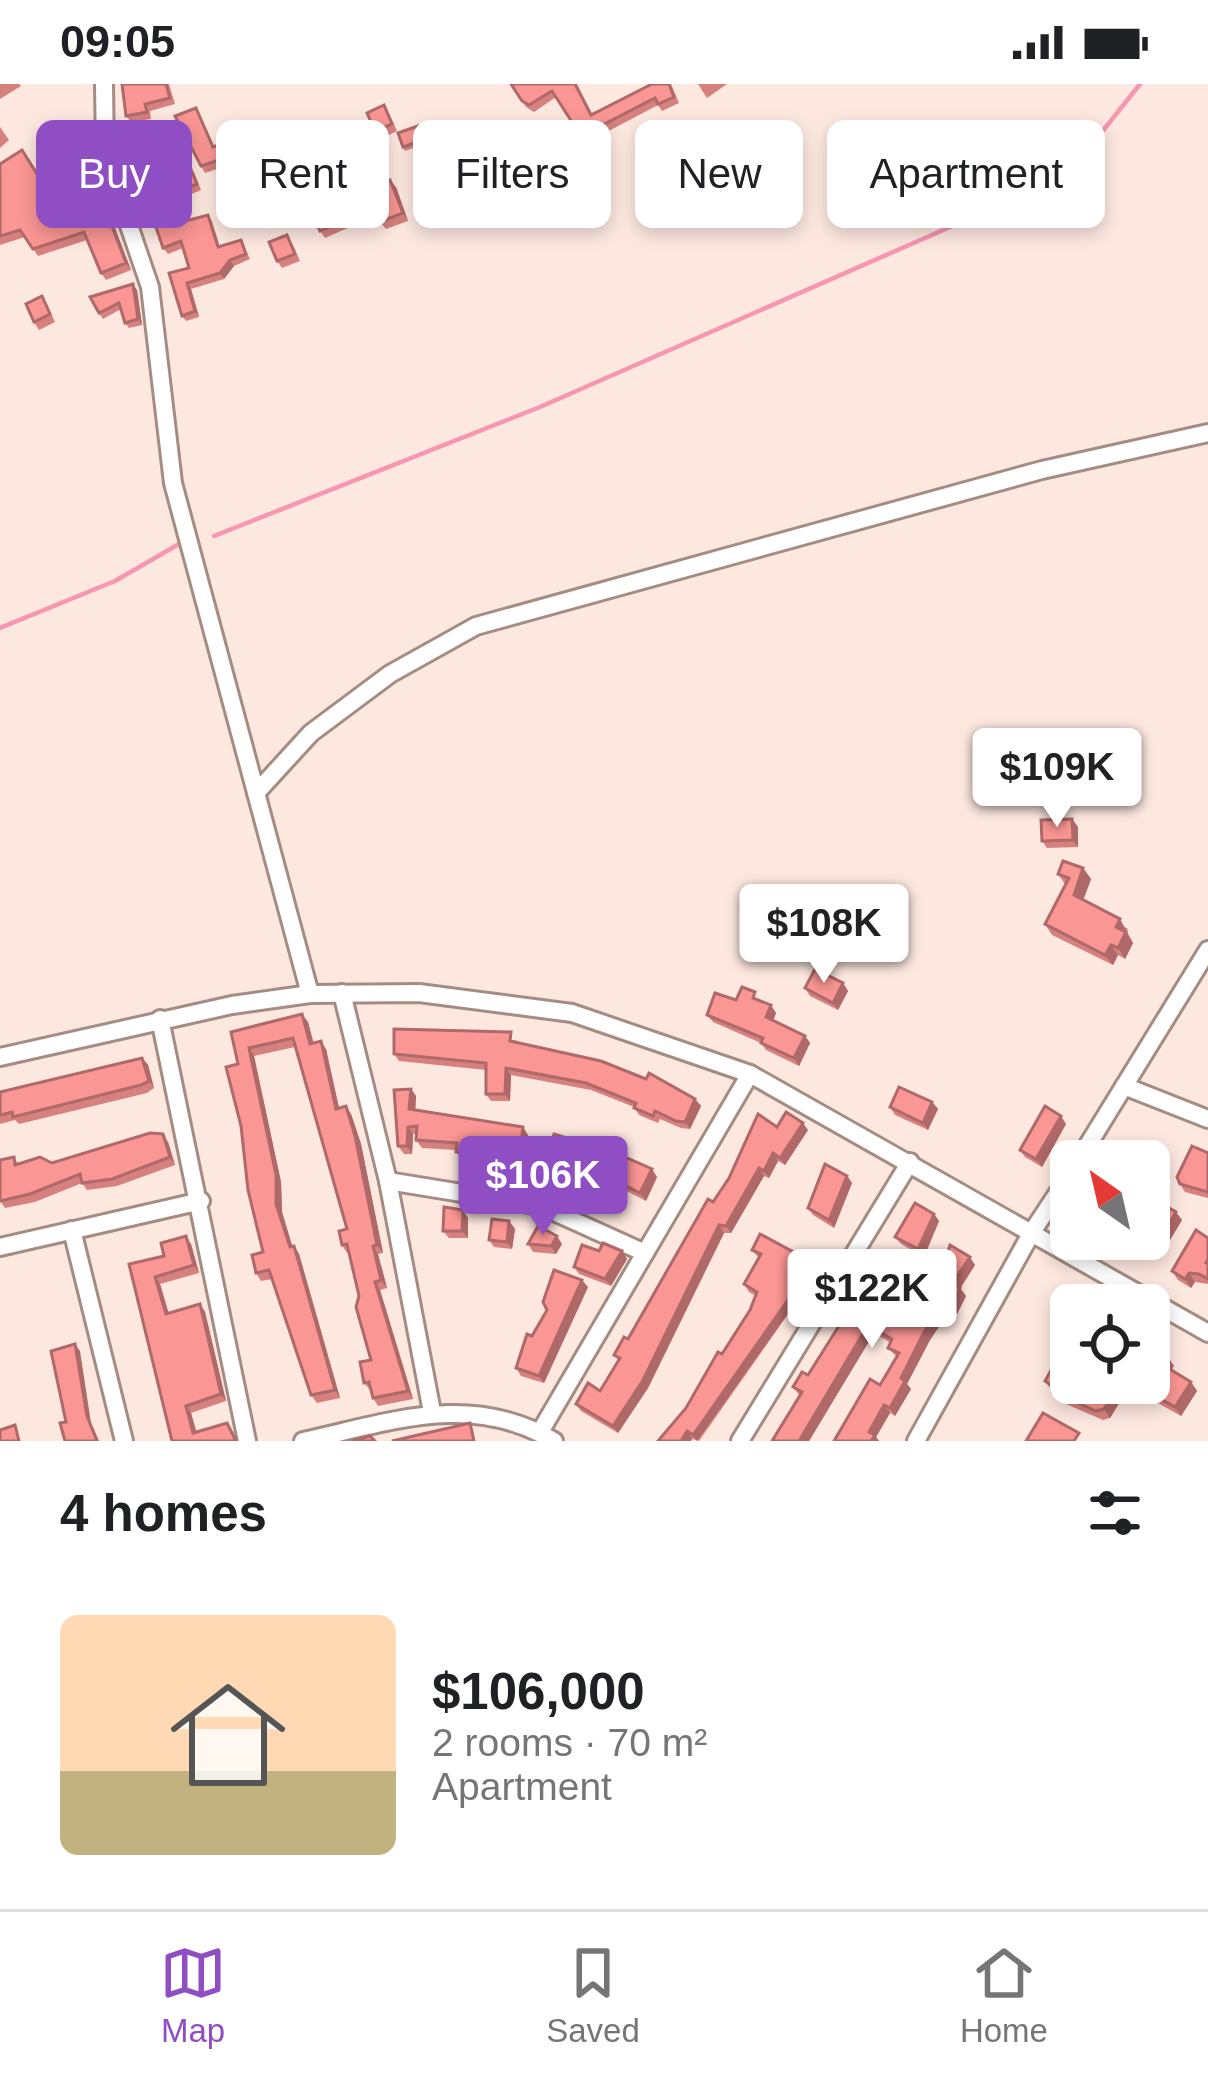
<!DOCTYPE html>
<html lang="en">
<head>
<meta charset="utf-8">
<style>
  :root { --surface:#fff; --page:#f2f2f2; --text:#202124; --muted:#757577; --line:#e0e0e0; --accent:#8f4ec4 }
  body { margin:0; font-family:Arial,sans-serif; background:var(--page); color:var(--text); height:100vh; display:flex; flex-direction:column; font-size:45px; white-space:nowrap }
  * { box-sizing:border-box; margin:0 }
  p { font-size:39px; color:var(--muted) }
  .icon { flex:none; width:66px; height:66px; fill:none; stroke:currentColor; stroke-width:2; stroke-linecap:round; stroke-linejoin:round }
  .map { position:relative; height:1357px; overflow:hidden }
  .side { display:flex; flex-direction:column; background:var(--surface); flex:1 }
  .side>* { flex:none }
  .guide { position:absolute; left:36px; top:36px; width:1137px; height:108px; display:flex; gap:24px }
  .needle { width:78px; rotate:326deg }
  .controls { position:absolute; left:1050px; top:1056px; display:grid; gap:24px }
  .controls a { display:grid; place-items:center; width:120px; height:120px; border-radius:18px; background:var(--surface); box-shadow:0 6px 18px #0003; font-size:60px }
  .price { position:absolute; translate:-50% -102px; padding:0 27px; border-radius:12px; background:#fff; color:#222; font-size:39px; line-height:78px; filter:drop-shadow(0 3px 6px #0008) }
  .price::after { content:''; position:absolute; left:50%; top:72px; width:36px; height:27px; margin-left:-18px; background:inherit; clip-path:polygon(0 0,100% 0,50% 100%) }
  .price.on { background:var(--accent); color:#fff }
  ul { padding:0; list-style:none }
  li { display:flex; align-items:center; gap:36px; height:300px; padding:0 60px }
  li+li { border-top:3px solid var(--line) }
  li span { display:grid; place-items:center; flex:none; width:336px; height:240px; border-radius:18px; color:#555 }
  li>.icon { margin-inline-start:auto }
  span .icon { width:144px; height:144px; fill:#fffc; stroke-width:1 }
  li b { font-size:51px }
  h2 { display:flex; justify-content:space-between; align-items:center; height:144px; padding:0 60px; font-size:51px }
  .tag { padding:0 42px; border-radius:18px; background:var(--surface); box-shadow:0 6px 18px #0003; font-size:42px; line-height:108px }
  .tag.on { background:var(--accent); color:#fff }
  .status { display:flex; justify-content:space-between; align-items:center; height:84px; padding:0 60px; background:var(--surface); direction:ltr }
  .status svg { height:33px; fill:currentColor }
  .tabs { display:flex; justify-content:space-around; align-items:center; height:168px; border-top:3px solid var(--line); background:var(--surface); font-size:33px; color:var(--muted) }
  .tabs a { display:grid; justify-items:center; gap:6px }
  .tabs .on { color:var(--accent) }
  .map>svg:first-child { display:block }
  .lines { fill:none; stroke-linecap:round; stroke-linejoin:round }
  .stream { stroke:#f796b1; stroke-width:4.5 }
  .minor-casing { stroke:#a48c83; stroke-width:22 }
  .minor { stroke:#fff; stroke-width:16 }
  .wall { fill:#d7817f }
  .shaded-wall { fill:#af6968 }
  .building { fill:#fa9694; stroke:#af6968; stroke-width:3 }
</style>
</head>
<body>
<div class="status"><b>09:05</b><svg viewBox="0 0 49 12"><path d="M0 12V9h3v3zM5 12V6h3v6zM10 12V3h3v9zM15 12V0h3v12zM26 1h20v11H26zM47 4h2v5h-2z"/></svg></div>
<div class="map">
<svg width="1208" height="1357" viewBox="0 0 1208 1357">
  <rect width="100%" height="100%" fill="#fde8e0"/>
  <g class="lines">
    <!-- stream -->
    <g class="stream">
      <path d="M214 452 540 323 1032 107 1082 73 1140 0"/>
      <path d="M0 544 115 497 179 460"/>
    </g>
    <!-- minor casing -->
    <g class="minor-casing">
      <g id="minor">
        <path d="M104 0 105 71 150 203 173 399 310 910"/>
        <path d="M256 709 311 649 390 590 476 542 1042 386 1208 349"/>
        <path d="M342 909 388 1097 432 1328"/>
        <path d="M160 935 247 1357"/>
        <path d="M0 973 232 921 310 910 419 909 572 929 750 990 1208 1249"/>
        <path d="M1124 1002 1208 1035"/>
        <path d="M1078 1077 1208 866"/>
        <path d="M388 1097 541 1122 645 1169 750 990"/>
        <path d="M72 1146 124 1357"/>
        <path d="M0 1163 201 1117"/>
        <path d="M540 1348 645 1169"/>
        <path d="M303 1357C391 1338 471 1307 554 1357"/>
        <path d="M740 1357 910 1078"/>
        <path d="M916 1357 1032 1148 1071 1089"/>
      </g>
    </g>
    <!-- minor -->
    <use href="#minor" class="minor"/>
  </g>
  <!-- wall -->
  <g class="wall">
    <path d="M0 0H19L21 2 0 15Z"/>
    <path d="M122 0H169L175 20 150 27 151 35 131 38 126 32Z"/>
    <path d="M511 0H577L592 30 671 0 679 19 662 27 658 21 586 59 556 13 534 28 526 23Z"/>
    <path d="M698 0H727L707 14Z"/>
    <path d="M389 29 397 47 381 55 375 47Z"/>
    <path d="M200 31 214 63 251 49 261 71 205 89 201 82Z"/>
    <path d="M0 43 9 56 0 64Z"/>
    <path d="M142 46 146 52 154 83 163 87 166 94 194 89 201 106 173 118 180 139 208 131 212 137 220 163 241 156 250 175 234 182 224 195 191 205 199 233 186 237 182 232 189 184 183 164 168 170 163 164Z"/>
    <path d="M421 46 425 60 405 67 403 63Z"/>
    <path d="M300 52 312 73 362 61 371 85 304 116 297 104 274 114 269 107Z"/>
    <path d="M0 80 39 93 80 138 110 131 131 186 106 196 101 189 87 156 38 172 25 153 0 161Z"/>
    <path d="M396 103 408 137 386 145 380 138Z"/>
    <path d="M238 112 245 126 229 134 226 130Z"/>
    <path d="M336 116 350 143 325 154 320 147Z"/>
    <path d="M292 159 300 177 282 184 277 177Z"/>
    <path d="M137 206 142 241 129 244 125 239 121 225 103 235 99 229Z"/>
    <path d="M47 220 55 238 39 246 34 238Z"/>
    <path d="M1072 735 1078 743V763L1047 764 1042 757Z"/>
    <path d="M1083 784 1091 795 1083 816 1128 845 1126 848 1133 859 1125 875 1118 871 1113 881 1052 851 1045 840 1065 800 1058 790Z"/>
    <path d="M843 899 848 907 838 926 810 912 805 904Z"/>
    <path d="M736 916H760L776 929 773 936 805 952 810 959 799 982 766 966 761 959 713 938 707 931Z"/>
    <path d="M308 938 313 959 326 965 339 1024 351 1030 361 1060 383 1169 378 1170 387 1204 380 1206 413 1315 378 1322 373 1314 371 1307 364 1299 371 1276 349 1168 347 1169 342 1161 347 1145 295 963 254 972 281 1098 282 1128 292 1162 299 1170 340 1314 317 1319 311 1311 272 1195 261 1197 256 1189 263 1168 238 980 231 948Z"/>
    <path d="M516 956V958L695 1015 701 1022 690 1045 681 1044 660 1035 658 1039 639 1031 634 1023 591 1006 511 991 510 1017H491L486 1010V986L399 977 394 970Z"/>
    <path d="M142 974 148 981 154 1004 147 1009 19 1040 15 1036 0 1040V1008Z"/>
    <path d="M411 1005 416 1012 415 1026 528 1051 526 1074 484 1070 483 1078 461 1076 456 1066 422 1064 416 1056 417 1050H413L412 1070H404L398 1062Z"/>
    <path d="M932 1018 938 1025 928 1046 895 1031 890 1023Z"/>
    <path d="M1066 1040 1042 1083 1025 1073 1020 1066Z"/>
    <path d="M777 1043 808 1046 785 1081 778 1077 769 1094 764 1092 731 1149H724L648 1304 618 1349 581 1327 576 1320 600 1307 618 1276 614 1271 628 1255 713 1118Z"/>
    <path d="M168 1058 175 1081 117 1102 87 1106 82 1099 35 1118 5 1124 0 1117 14 1073 18 1080 52 1079Z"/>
    <path d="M575 1063 568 1086 552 1081 546 1074Z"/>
    <path d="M1208 1069V1114L1185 1108 1180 1100Z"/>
    <path d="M607 1092 657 1093 646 1117 613 1100Z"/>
    <path d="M847 1092 852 1099 834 1144 813 1131 808 1124Z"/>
    <path d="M1149 1115 1182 1136 1167 1161 1149 1150Z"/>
    <path d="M934 1130 939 1137 924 1173 901 1160 895 1153Z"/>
    <path d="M468 1134V1154H449L443 1147Z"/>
    <path d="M509 1137 515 1145 512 1165 494 1163 489 1156Z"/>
    <path d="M1208 1154V1200L1195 1198 1191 1204 1178 1196 1172 1187Z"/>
    <path d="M191 1160 199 1189 160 1200 169 1230 200 1220 205 1228 226 1317 191 1329 196 1348 232 1346 237 1357H172L129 1180 164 1172Z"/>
    <path d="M528 1160H562L556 1170 533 1168Z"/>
    <path d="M752 1166 819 1186 699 1357 692 1355 658 1357 686 1324 750 1226 756 1212 749 1208 744 1200 759 1174Z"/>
    <path d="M599 1167H622L627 1175 611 1202 579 1190 574 1183Z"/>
    <path d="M975 1181 960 1204 966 1212 957 1230 950 1226 930 1256 907 1300 911 1305 895 1332 890 1329 876 1353 879 1357H834L880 1301 897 1273 888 1264 891 1259 874 1249 809 1357H772L800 1312 793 1303 808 1291 871 1191 917 1219 935 1204Z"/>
    <path d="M588 1203 544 1299 521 1292 516 1284 532 1252Z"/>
    <path d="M1174 1282 1171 1286 1191 1298 1197 1307 1181 1332 1129 1303 1110 1334 1103 1336 1059 1317 1045 1297 1071 1299H1149Z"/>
  </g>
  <!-- shaded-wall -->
  <g class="shaded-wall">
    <path d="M142 46 146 52 156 90 152 84Z"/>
    <path d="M390 96 396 103 408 137 403 129Z"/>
    <path d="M105 124 110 131 131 186 126 179Z"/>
    <path d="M230 176 234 182 224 195 220 189Z"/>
    <path d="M187 199 191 205 199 233 195 227Z"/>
    <path d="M133 200 137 206 142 241 138 235Z"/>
    <path d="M1072 735 1078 743V763L1073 756Z"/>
    <path d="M1083 784 1091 795 1081 822 1074 811Z"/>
    <path d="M1120 835 1133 859 1125 875 1118 864 1116 843Z"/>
    <path d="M1111 861 1118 871 1113 881 1105 871Z"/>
    <path d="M843 899 848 907 838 926 833 919Z"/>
    <path d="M771 921 776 929 772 940 766 933Z"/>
    <path d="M302 930 308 938 316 968 310 960Z"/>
    <path d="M805 952 810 959 799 982 794 974Z"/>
    <path d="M321 957 326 965 341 1033 336 1025Z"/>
    <path d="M249 964 254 972 281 1098 282 1128 295 1171 290 1163 276 1120Z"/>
    <path d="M142 974 148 981 154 1004 149 997Z"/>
    <path d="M506 984 511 991 510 1017 505 1010Z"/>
    <path d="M411 1005 416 1012 415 1033 409 1025Z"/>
    <path d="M695 1015 701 1022 690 1045 685 1038Z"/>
    <path d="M932 1018 938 1025 928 1046 923 1039Z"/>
    <path d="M346 1022 351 1030 361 1060 383 1169 377 1161Z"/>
    <path d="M1061 1032 1066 1040 1042 1083 1036 1075Z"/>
    <path d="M803 1039 808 1046 785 1081 780 1074Z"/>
    <path d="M408 1043 413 1050 412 1070 407 1062Z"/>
    <path d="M523 1043 528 1051 526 1074 520 1067Z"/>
    <path d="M163 1050 168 1058 175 1081 170 1073Z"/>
    <path d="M570 1055 575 1063 568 1086 562 1079Z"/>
    <path d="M479 1062 484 1070 483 1078 478 1071Z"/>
    <path d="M773 1069 778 1077 769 1094 764 1087Z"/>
    <path d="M759 1084 764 1092 731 1149 726 1142Z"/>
    <path d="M652 1085 657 1093 646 1117 640 1109Z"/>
    <path d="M847 1092 852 1099 834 1144 829 1136Z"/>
    <path d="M463 1126 468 1134V1154L462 1147Z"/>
    <path d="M1176 1128 1182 1136 1167 1161 1161 1153Z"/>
    <path d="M934 1130 939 1137 924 1173 918 1165Z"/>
    <path d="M509 1137 515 1145 512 1165 507 1158Z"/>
    <path d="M719 1141 724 1149 648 1304 618 1349 613 1342Z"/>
    <path d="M186 1152 191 1160 199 1189 194 1181Z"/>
    <path d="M557 1152 562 1160 556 1170 551 1162Z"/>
    <path d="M294 1162 299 1170 340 1314 335 1306Z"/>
    <path d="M373 1162 378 1170 387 1204 381 1196Z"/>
    <path d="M622 1167 627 1175 611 1202 605 1195Z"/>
    <path d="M970 1173 975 1181 958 1208 952 1200Z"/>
    <path d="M814 1179 819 1186 697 1357 693 1351Z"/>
    <path d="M1189 1189 1195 1198 1191 1204 1185 1195Z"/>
    <path d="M155 1193 160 1200 171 1238 166 1230Z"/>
    <path d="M582 1196 588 1203 544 1299 539 1292Z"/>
    <path d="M375 1198 380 1206 413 1315 408 1307Z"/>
    <path d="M960 1204 966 1212 957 1230 951 1222Z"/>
    <path d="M945 1218 950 1226 930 1256 907 1300 911 1305 895 1332 890 1324 901 1294 924 1248Z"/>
    <path d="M200 1220 205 1228 226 1317 221 1310Z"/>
    <path d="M868 1241 874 1249 809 1357H799Z"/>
    <path d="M75 1260 80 1267 91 1339 99 1357H97L87 1332Z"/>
    <path d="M1168 1273 1174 1282 1169 1290 1163 1281Z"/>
    <path d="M1191 1298 1197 1307 1181 1332 1175 1323Z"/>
    <path d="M1120 1299H1126L1129 1303 1110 1334 1104 1325Z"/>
    <path d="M884 1321 890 1329 876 1353 879 1357H871L869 1348Z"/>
    <path d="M186 1322 191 1329 199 1357 193 1349Z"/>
    <path d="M687 1347 692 1355 691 1357H681Z"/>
  </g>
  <!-- building -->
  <g class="building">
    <path d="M122 0H166L170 14 145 20 147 28 126 32Z"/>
    <path d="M511 0H575L591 31 652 0H669L674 13 658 20 655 14 581 52 552 7 529 21 522 17Z"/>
    <path d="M384 21 392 40 375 47 367 29Z"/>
    <path d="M196 24 213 63 251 49 256 64 201 82 175 32Z"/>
    <path d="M418 42 423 56 403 63 398 49Z"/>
    <path d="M142 46 152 84 159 81 164 94 190 83 197 100 169 112 178 139 208 131 218 163 241 156 246 170 230 176 220 189 187 199 195 227 182 232 169 189 189 184 181 157 163 164 125 51Z"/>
    <path d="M300 52 311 73 357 53 366 78 299 109 292 96 269 107 255 75Z"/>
    <path d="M22 66 39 93 46 88 80 139 105 124 126 179 101 189 84 148 33 165 20 146 0 152V80Z"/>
    <path d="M390 96 403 129 380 138 368 104Z"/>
    <path d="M236 108 242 123 226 130 220 116Z"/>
    <path d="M336 116 345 136 320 147 310 126Z"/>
    <path d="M287 151 295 170 277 177 269 158Z"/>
    <path d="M133 200 138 235 125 239 119 219 99 229 90 213Z"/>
    <path d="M42 212 50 230 34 238 26 220Z"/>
    <path d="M1072 735 1073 756 1042 757 1041 736Z"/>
    <path d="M1063 777 1083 784 1074 811 1120 835 1116 843 1126 848 1118 864 1111 861 1105 871 1045 840 1069 794 1058 790Z"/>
    <path d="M815 885 843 899 833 919 805 904Z"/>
    <path d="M742 903 755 908 753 914 771 921 766 933 805 952 794 974 761 959 763 954 707 931 715 909 736 916Z"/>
    <path d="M302 930 310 960 321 957 336 1025 346 1022 355 1052 377 1161 373 1162 381 1196 375 1198 408 1307 373 1314 369 1298 364 1299 360 1278 371 1276 356 1223 359 1212 347 1160 342 1161 339 1147 347 1145 293 954 249 964 276 1091V1120L290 1163 294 1162 335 1306 311 1311 269 1186 256 1189 252 1171 263 1168 248 1106 241 1042 226 983 238 980 231 948Z"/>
    <path d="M394 945 511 948 510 957 601 977 646 995 649 989 695 1015 685 1038 676 1037 655 1027 653 1032 634 1024 636 1019 586 999 506 984 505 1010H486V979L394 970Z"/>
    <path d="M142 974 149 997 141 1001 13 1033 12 1028 0 1031V1008Z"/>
    <path d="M899 1003 932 1018 923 1039 890 1023Z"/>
    <path d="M411 1005 409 1025 523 1043 520 1067 479 1062 478 1071 456 1068 457 1059 416 1056 417 1042 408 1043 407 1062H398L394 1006Z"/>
    <path d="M1045 1022 1061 1032 1036 1075 1020 1066Z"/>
    <path d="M786 1028 803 1039 780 1074 773 1069 764 1087 759 1084 726 1142 719 1141 643 1296 613 1342 576 1320 588 1299 600 1307 620 1274 614 1271 624 1253 628 1255 708 1115 713 1118 729 1094 758 1030 777 1043Z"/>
    <path d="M150 1049 163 1050 170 1073 112 1095 82 1099 80 1090 30 1110 0 1117V1076L14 1073 15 1081 40 1073 52 1079Z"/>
    <path d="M554 1050 570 1055 562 1079 546 1074Z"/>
    <path d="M1192 1062 1208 1069V1108L1180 1100 1177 1093Z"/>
    <path d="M616 1069 652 1085 640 1109 607 1092Z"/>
    <path d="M825 1080 847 1092 829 1136 808 1124Z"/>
    <path d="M1151 1113 1176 1128 1161 1153 1149 1146Z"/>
    <path d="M915 1119 934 1130 918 1165 895 1153Z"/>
    <path d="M444 1123 463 1126 462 1147H443Z"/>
    <path d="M492 1135 509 1137 507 1158 489 1156Z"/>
    <path d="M538 1142 557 1152 551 1162 528 1160Z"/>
    <path d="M1196 1146 1208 1154V1175L1206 1179 1208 1180V1195L1199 1190 1189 1189 1185 1195 1172 1187Z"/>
    <path d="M760 1150 814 1179 693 1351 687 1347 681 1357H658L686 1324 718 1268 722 1270 750 1226 757 1208 744 1200 761 1170 752 1166Z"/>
    <path d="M186 1152 194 1181 155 1193 166 1230 200 1220 221 1310 186 1322 193 1349 227 1339 236 1357H172L129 1180 164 1172 161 1159Z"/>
    <path d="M603 1159 622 1167 605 1195 574 1183 582 1161 599 1167Z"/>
    <path d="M950 1161 970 1173 952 1200 960 1204 951 1222 945 1218 924 1248 901 1294 905 1297 890 1324 884 1321 869 1348 875 1351 871 1357H834L870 1295 880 1301 899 1269 888 1264 892 1255 868 1241 799 1357H772L802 1308 793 1303 802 1288 808 1291 871 1191 917 1219 927 1199 935 1204Z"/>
    <path d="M554 1186 582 1196 539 1292 516 1284 527 1250 532 1252 547 1226 543 1218Z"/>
    <path d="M75 1260 87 1332 97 1357H65L60 1339 66 1338 51 1267Z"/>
    <path d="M1155 1264 1168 1273 1163 1281 1191 1298 1175 1323 1132 1299H1149V1272Z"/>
    <path d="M1056 1277 1071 1286V1299H1120L1104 1325 1096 1327 1053 1308 1056 1304 1045 1297Z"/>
    <path d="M1043 1329 1079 1349 1074 1357H1026Z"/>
    <path d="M470 1339 474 1357H392Z"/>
    <path d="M15 1341 19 1357H0V1346Z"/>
    <path d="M370 1352 375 1357H352Z"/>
  </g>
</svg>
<div class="controls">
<a><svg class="needle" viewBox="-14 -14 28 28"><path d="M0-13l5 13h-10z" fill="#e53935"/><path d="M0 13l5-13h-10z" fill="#757577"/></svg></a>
<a><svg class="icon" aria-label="locate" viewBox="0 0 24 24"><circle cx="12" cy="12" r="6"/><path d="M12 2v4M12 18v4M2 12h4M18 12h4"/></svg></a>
</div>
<b class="price" style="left:1057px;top:746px">$109K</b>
<b class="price" style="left:824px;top:902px">$108K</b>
<b class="price on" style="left:543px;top:1154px">$106K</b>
<b class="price" style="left:872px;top:1267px">$122K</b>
<div class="guide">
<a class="tag on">Buy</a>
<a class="tag">Rent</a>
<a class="tag">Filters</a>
<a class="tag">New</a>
<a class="tag">Apartment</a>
</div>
</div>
<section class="side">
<h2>4 homes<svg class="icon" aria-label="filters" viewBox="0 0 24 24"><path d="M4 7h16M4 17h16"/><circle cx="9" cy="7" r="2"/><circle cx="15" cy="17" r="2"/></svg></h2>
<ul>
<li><span style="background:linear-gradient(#ffd9b3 65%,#c2b280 0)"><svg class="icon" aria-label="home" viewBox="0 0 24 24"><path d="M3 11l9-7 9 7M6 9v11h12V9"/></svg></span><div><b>$106,000</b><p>2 rooms · 70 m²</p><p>Apartment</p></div></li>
</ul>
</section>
<nav class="tabs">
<a class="on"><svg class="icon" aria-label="map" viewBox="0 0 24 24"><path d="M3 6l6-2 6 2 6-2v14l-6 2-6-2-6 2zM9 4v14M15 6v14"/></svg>Map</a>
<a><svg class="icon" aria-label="saved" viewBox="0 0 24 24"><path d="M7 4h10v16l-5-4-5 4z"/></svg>Saved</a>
<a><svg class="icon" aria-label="home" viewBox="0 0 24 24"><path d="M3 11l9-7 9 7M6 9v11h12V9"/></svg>Home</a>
</nav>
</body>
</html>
